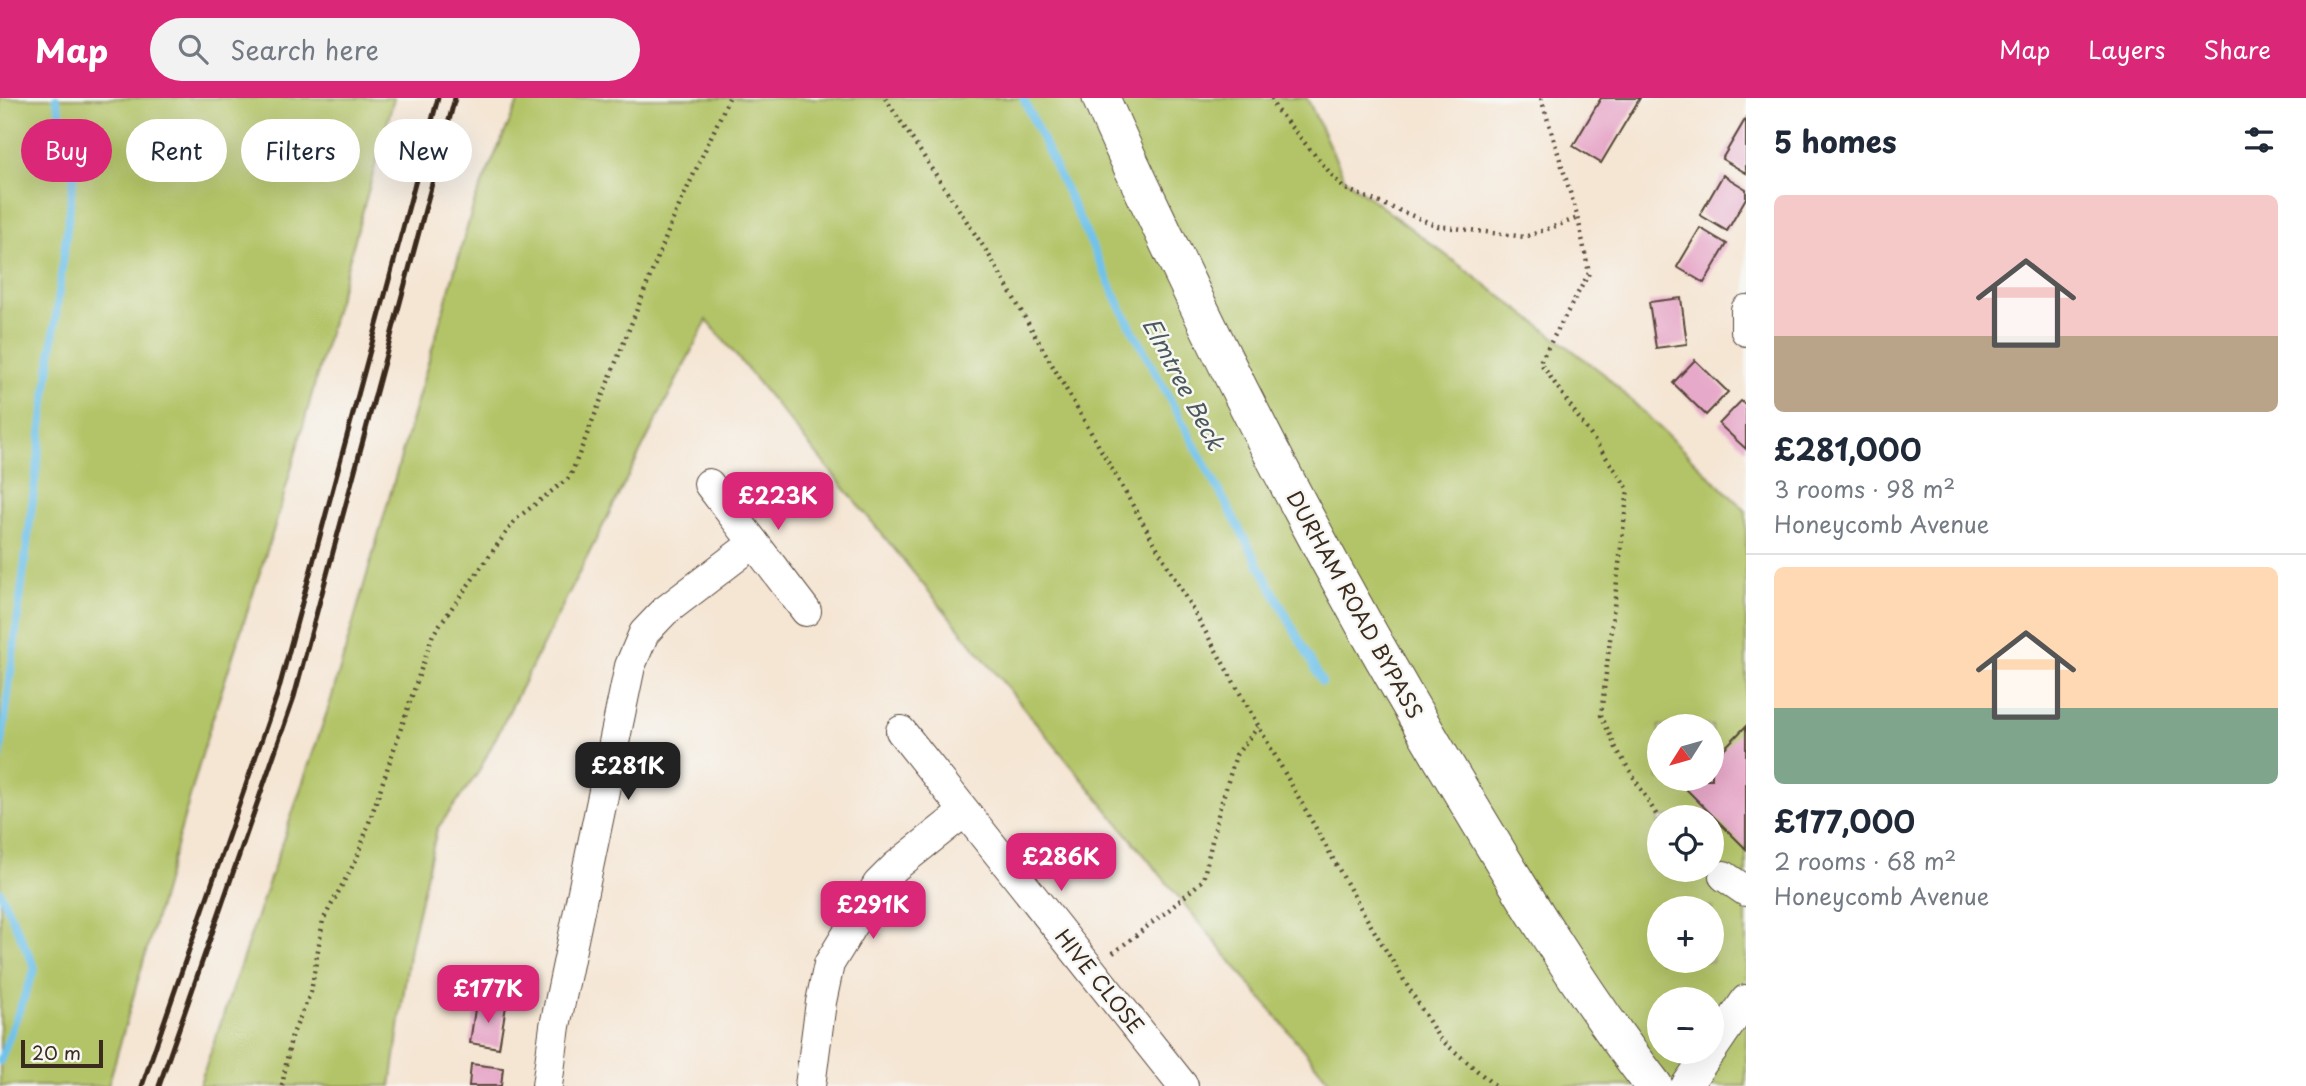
<!DOCTYPE html>
<html lang="en">
<head>
<meta charset="utf-8">
<style>
  :root { --surface:#fff; --page:#f2f2f3; --text:#1f2937; --muted:#747a83; --line:#e0e1e3; --accent:#db2777 }
  body { margin:0; font-family:"Playpen Sans",sans-serif; background:var(--page); color:var(--text); height:100vh; display:flex; flex-direction:column; font-size:26px; white-space:nowrap }
  * { box-sizing:border-box; margin:0 }
  p { font-size:23px; color:var(--muted) }
  .icon { flex:none; width:38px; height:38px; fill:none; stroke:currentColor; stroke-width:2; stroke-linecap:round; stroke-linejoin:round }
  .map { position:relative; flex:1; overflow:hidden }
  .drawer { display:flex; flex-direction:column; background:var(--surface); width:560px }
  .drawer>* { flex:none }
  .hud { position:absolute; left:21px; top:21px; width:665px; height:63px; display:flex; gap:14px }
  .needle { width:46px; rotate:233deg }
  .fabs { position:absolute; left:1647px; top:616px; display:grid; gap:14px }
  .fabs a { display:grid; place-items:center; width:77px; height:77px; border-radius:50%; background:var(--surface); box-shadow:0 7px 28px #0002; font-size:35px }
  .scale { position:absolute; left:21px; bottom:18px; width:82px; box-sizing:border-box; padding-left:7px; border:4px solid #3b2a1e; border-top:0; font-size:19px; line-height:24px; white-space:nowrap; color:#3b2a1e; -webkit-text-stroke:5px #f6f6f2; paint-order:stroke }
  .price { position:absolute; translate:-50% -60px; padding:0 16px; border-radius:14px; background:var(--accent); color:#fff; font-size:23px; line-height:46px; filter:drop-shadow(0 2px 4px #0008) }
  .price::after { content:''; position:absolute; left:50%; top:42px; width:21px; height:16px; margin-left:-10px; background:inherit; clip-path:polygon(0 0,100% 0,50% 100%) }
  .price.selected { background:#222; color:#fff }
  ul { padding:0; list-style:none }
  li { display:grid; align-content:center; gap:14px; height:371px; padding:0 28px }
  li+li { border-top:2px solid var(--line) }
  li span { display:grid; place-items:center; height:217px; border-radius:10px; color:#555 }
  li>.icon { margin-inline-start:auto }
  span .icon { width:126px; height:126px; fill:#fffc; stroke-width:1 }
  li b { font-size:30px }
  h2 { display:flex; justify-content:space-between; align-items:center; height:84px; padding:0 28px; font-size:30px }
  .pill { padding:0 24px; border-radius:32px; background:var(--surface); box-shadow:0 7px 28px #0002; font-size:24px; line-height:63px }
  .pill.selected { background:var(--accent); color:#fff }
  header { display:flex; align-items:center; gap:42px; box-sizing:border-box; height:98px; padding:0 35px; background:var(--accent); color:#fff }
  header strong { font-size:33px }
  nav { display:flex; gap:38px; margin-inline-start:auto; font-size:24px }
  .search { width:490px; height:63px; background:var(--page); display:flex; align-items:center; gap:18px; box-sizing:border-box; padding:0 24px; border-radius:38px; color:var(--muted); font-size:26px }
  main { display:flex; flex:1; min-height:0 }
  .map>svg:first-child { display:block }
  .green { fill:#b3c467; stroke:#777742; stroke-width:2; fill-rule:evenodd }
  .lines { fill:none; stroke-linecap:round; stroke-linejoin:round }
  .stream { stroke:#6fc2eb; stroke-width:8 }
  .building { fill:#e7a9c9 }
  .minor-casing { stroke:#574639; stroke-width:32 }
  .major-casing { stroke:#574639; stroke-width:39 }
  .path { stroke:#574639; stroke-width:4.5; stroke-dasharray:2 5; stroke-linecap:butt }
  .minor { stroke:#fff; stroke-width:30 }
  .major { stroke:#fff; stroke-width:37 }
  .rail { stroke:#3b2a1e; stroke-width:5 }
  .labels { text-anchor:middle; stroke-width:5; stroke-linejoin:round; paint-order:stroke }
  .street-label { font-size:21px; fill:#3b2a1e; stroke:#f6f6f2 }
  .water-label { font-size:23px; font-style:italic; fill:#4b585c; stroke:#f6f6f2 }
</style>
</head>
<body>
<header>
<strong>Map</strong>
<div class="search"><svg class="icon" aria-label="search" viewBox="0 0 24 24"><circle cx="10" cy="10" r="6"/><path d="M15 15l6 6"/></svg>Search here</div>
<nav><a>Map</a><a>Layers</a><a>Share</a></nav>
</header>
<main>
<div class="map">
<svg width="1746" height="988" viewBox="0 0 1746 988">
  <rect width="100%" height="100%" fill="#f6f6f2"/>
  <filter id="ink" filterUnits="userSpaceOnUse"><feTurbulence type="fractalNoise" baseFrequency=".0143" numOctaves="2"/><feDisplacementMap in="SourceGraphic" scale="14" xChannelSelector="R" yChannelSelector="G"/><feConvolveMatrix kernelMatrix="1 2 1 2 8 2 1 2 1" color-interpolation-filters="sRGB"/></filter>
  <filter id="wash" filterUnits="userSpaceOnUse"><feTurbulence type="fractalNoise" baseFrequency=".00686" numOctaves="4" result="noise"/><feDisplacementMap in="SourceGraphic" scale="28" xChannelSelector="R" yChannelSelector="G"/><feGaussianBlur stdDeviation="1.57" result="paint"/><feColorMatrix in="noise" values="0 0 0 0 0 0 0 0 0 0 0 0 0 0 0 0 0 1.4 0 .05"/><feComposite in="paint" operator="in"/></filter>
  <g filter="url(#wash)">
    <rect width="100%" height="100%" fill="#f5e5d3"/>
    <!-- green -->
    <g class="green">
      <path d="M0 0H394L279 415 209 632 108 988H0Z"/>
      <path d="M520 0H1307L1345 81 1604 276 1746 413V988H1333L707 222 478 675 437 731 410 849 391 988H199L330 605 475 102ZM1659 628H1712V681H1659ZM1659 719H1712V772H1659ZM1659 810H1712V863H1659ZM1659 901H1712V954H1659Z"/>
    </g>
    <g class="lines">
      <!-- stream -->
      <g class="stream">
        <path d="M1023 0 1123 214 1322 584"/>
        <path d="M0 660 75 68 56 0"/>
        <path d="M0 794 35 870 0 963"/>
      </g>
    </g>
    <g id="blocks">
      <!-- building -->
      <g class="building">
        <path d="M1601 0H1640L1601 65 1573 48Z"/>
        <path d="M1746 20V75L1722 61Z"/>
        <path d="M1723 77 1746 91V100L1727 133 1700 117Z"/>
        <path d="M1700 130 1727 146 1704 185 1677 169Z"/>
        <path d="M1681 200 1687 246 1656 250 1649 204Z"/>
        <path d="M1695 262 1728 294 1706 317 1673 285Z"/>
        <path d="M1741 303 1746 307V351L1719 326Z"/>
        <path d="M1746 628V751L1685 690 1694 681H1712V663Z"/>
        <path d="M476 904 506 908 499 950 470 945Z"/>
        <path d="M471 966 503 970 501 988H469Z"/>
      </g>
    </g>
  </g>
  <g filter="url(#ink)">
    <use href="#blocks" fill-opacity="0" stroke="#574639" stroke-width="2"/>
    <g class="lines">
      <!-- minor casing -->
      <g class="minor-casing">
        <g id="minor">
          <path d="M1746 212V233"/>
          <path d="M709 386 806 513"/>
          <path d="M901 633 1183 988"/>
          <path d="M1724 778 1746 793"/>
          <path d="M1712 952 1746 902"/>
          <path d="M547 988 555 928 630 568 644 535 665 513 754 445"/>
          <path d="M810 988 821 904 829 866 878 786 895 769 964 714"/>
          <path d="M1686 988 1710 954"/>
        </g>
      </g>
      <!-- major casing -->
      <g class="major-casing">
        <path id="major" d="M1101 0C1123 52 1149 104 1173 155 1254 327 1343 495 1440 658 1508 771 1573 884 1654 988"/>
      </g>
      <!-- path -->
      <g class="path">
        <path d="M885 0 989 157 1205 533 1364 816 1439 940 1495 988"/>
        <path d="M1272 0 1275 10 1343 90 1438 128 1525 139 1578 120"/>
        <path d="M1541 0 1578 120 1589 175 1540 264 1628 391 1601 617 1616 650 1659 721"/>
        <path d="M1113 855 1170 811 1203 782 1219 713 1236 657 1258 629"/>
        <path d="M282 988 291 940 311 894 323 822 357 760 433 536 516 421 570 379 674 119 729 0"/>
      </g>
      <!-- minor -->
      <use href="#minor" class="minor"/>
      <!-- major -->
      <use href="#major" class="major"/>
      <!-- rail -->
      <g class="rail">
        <path d="M142 988 278 594 438 0"/>
        <path d="M159 988 294 599 455 0"/>
      </g>
    </g>
  </g>
  <g class="labels">
    <!-- street labels -->
    <g class="street-label">
      <text transform="translate(1354 507) rotate(61)" y="7">DURHAM ROAD BYPASS</text>
      <text transform="translate(1099 884) rotate(51)" y="7">HIVE CLOSE</text>
    </g>
    <!-- water labels -->
    <g class="water-label">
      <text transform="translate(1183 286) rotate(62)" y="8">Elmtree Beck</text>
    </g>
  </g>
</svg>
<div class="fabs">
<a><svg class="needle" viewBox="-14 -14 28 28"><path d="M0-13l5 13h-10z" fill="#e53935"/><path d="M0 13l5-13h-10z" fill="#747a83"/></svg></a>
<a><svg class="icon" aria-label="locate" viewBox="0 0 24 24"><circle cx="12" cy="12" r="6"/><path d="M12 2v4M12 18v4M2 12h4M18 12h4"/></svg></a>
<a>+</a>
<a>−</a>
</div>
<div class="scale">20 m</div>
<b class="price" style="left:778px;top:434px">£223K</b>
<b class="price selected" style="left:628px;top:704px">£281K</b>
<b class="price" style="left:1061px;top:795px">£286K</b>
<b class="price" style="left:873px;top:843px">£291K</b>
<b class="price" style="left:488px;top:927px">£177K</b>
<div class="hud">
<a class="pill selected">Buy</a>
<a class="pill">Rent</a>
<a class="pill">Filters</a>
<a class="pill">New</a>
</div>
</div>
<section class="drawer">
<h2>5 homes<svg class="icon" aria-label="filters" viewBox="0 0 24 24"><path d="M4 7h16M4 17h16"/><circle cx="9" cy="7" r="2"/><circle cx="15" cy="17" r="2"/></svg></h2>
<ul>
<li><span style="background:linear-gradient(#f6c9c9 65%,#b9a48a 0)"><svg class="icon" aria-label="home" viewBox="0 0 24 24"><path d="M3 11l9-7 9 7M6 9v11h12V9"/></svg></span><div><b>£281,000</b><p>3 rooms · 98 m²</p><p>Honeycomb Avenue</p></div></li>
<li><span style="background:linear-gradient(#ffd9b3 65%,#7fa58c 0)"><svg class="icon" aria-label="home" viewBox="0 0 24 24"><path d="M3 11l9-7 9 7M6 9v11h12V9"/></svg></span><div><b>£177,000</b><p>2 rooms · 68 m²</p><p>Honeycomb Avenue</p></div></li>
</ul>
</section>
</main>
</body>
</html>
